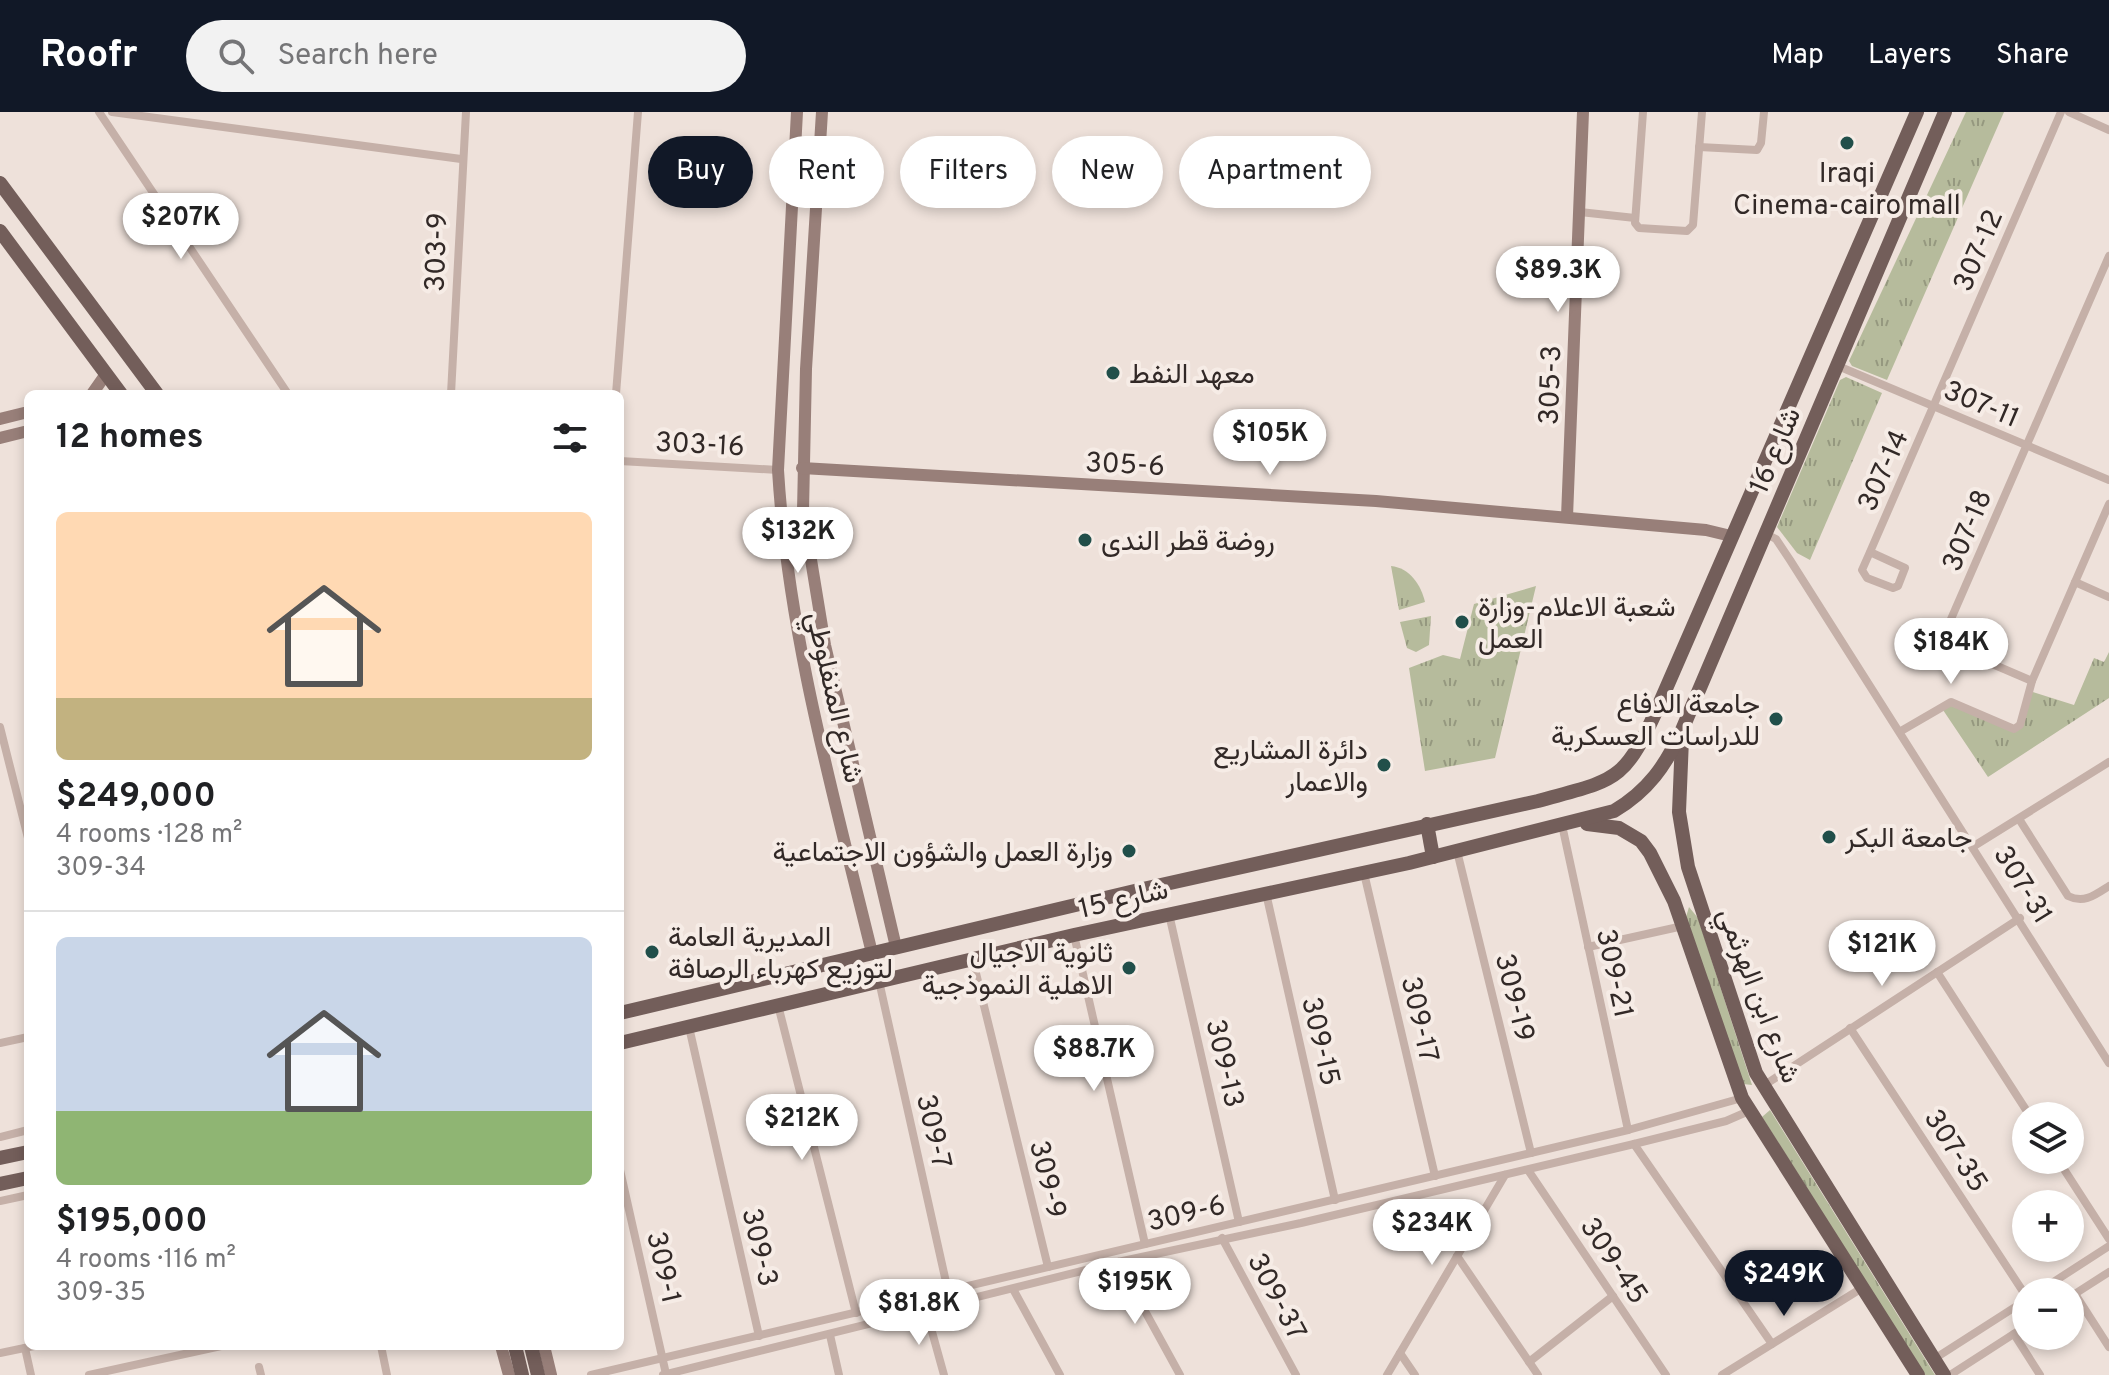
<!DOCTYPE html>
<html lang="en">
<head>
<meta charset="utf-8">
<style>
  :root { --surface:#fff; --page:#f2f2f2; --text:#202124; --muted:#757577; --line:#e0e0e0; --accent:#111827 }
  body { margin:0; font-family:Overpass,Vazirmatn,sans-serif; background:var(--page); color:var(--text); height:100vh; display:flex; flex-direction:column; font-size:30px; white-space:nowrap }
  * { box-sizing:border-box; margin:0 }
  p { font-size:26px; color:var(--muted) }
  .icon { flex:none; width:44px; height:44px; fill:none; stroke:currentColor; stroke-width:2; stroke-linecap:round; stroke-linejoin:round }
  .map { position:relative; flex:1; overflow:hidden }
  .details { position:absolute; left:24px; top:278px; width:600px; height:960px; display:flex; flex-direction:column; background:var(--surface); border-radius:12px; box-shadow:0 4px 12px #0003 }
  .details>* { flex:none }
  .banner { position:absolute; left:648px; top:24px; width:760px; height:72px; display:flex; gap:16px }
  .fabs { position:absolute; left:2012px; top:990px; display:grid; gap:16px }
  .fabs a { display:grid; place-items:center; width:72px; height:72px; border-radius:50%; background:var(--surface); box-shadow:0 4px 12px #0003; font-size:40px }
  .price { position:absolute; translate:-50% -68px; padding:0 18px; border-radius:28px; background:#fff; color:#222; font-size:26px; line-height:52px; filter:drop-shadow(0 2px 4px #0008) }
  .price::after { content:''; position:absolute; left:50%; top:48px; width:24px; height:18px; margin-left:-12px; background:inherit; clip-path:polygon(0 0,100% 0,50% 100%) }
  .price.on { background:var(--accent); color:#fff }
  ul { padding:0; list-style:none }
  li { display:grid; align-content:center; gap:16px; height:424px; padding:0 32px }
  li+li { border-top:2px solid var(--line) }
  li span { display:grid; place-items:center; height:248px; border-radius:12px; color:#555 }
  li>.icon { margin-inline-start:auto }
  span .icon { width:144px; height:144px; fill:#fffc; stroke-width:1 }
  li b { font-size:34px }
  h2 { display:flex; justify-content:space-between; align-items:center; height:96px; padding:0 32px; font-size:34px }
  .pill { padding:0 28px; border-radius:36px; background:var(--surface); box-shadow:0 4px 12px #0003; font-size:28px; line-height:72px }
  .pill.on { background:var(--accent); color:#fff }
  header { display:flex; align-items:center; gap:48px; box-sizing:border-box; height:112px; padding:0 40px; background:var(--accent); color:#fff }
  header strong { font-size:38px }
  nav { display:flex; gap:44px; margin-inline-start:auto; font-size:28px }
  .search { width:560px; height:72px; background:var(--page); display:flex; align-items:center; gap:20px; box-sizing:border-box; padding:0 28px; border-radius:44px; color:var(--muted); font-size:30px }
  .map>svg:first-child { display:block }
  .grass { fill:url(#grass-tufts) }
  .lines { fill:none; stroke-linecap:round; stroke-linejoin:round }
  .street { stroke:#c5b0a8; stroke-width:8 }
  .secondary { stroke:#987f79; stroke-width:12 }
  .primary { stroke:#735e5a; stroke-width:14 }
  .poi-dot { fill:#214f4a; stroke:#f6ece6; stroke-width:3 }
  .labels { text-anchor:middle; stroke-width:8; stroke-linejoin:round; paint-order:stroke }
  .poi-label { font-size:28px; fill:#322927; stroke:#f6ece6; text-anchor:start }
  .street-label { font-size:28px; fill:#322927; stroke:#f6ece6 }
</style>
</head>
<body>
<header>
<strong>Roofr</strong>
<div class="search"><svg class="icon" aria-label="search" viewBox="0 0 24 24"><circle cx="10" cy="10" r="6"/><path d="M15 15l6 6"/></svg>Search here</div>
<nav><a>Map</a><a>Layers</a><a>Share</a></nav>
</header>
<div class="map">
<svg width="2109" height="1263" viewBox="0 0 2109 1263">
  <defs>
    <pattern id="grass-tufts" width="24" height="20" patternUnits="userSpaceOnUse" patternTransform="scale(2)"><rect width="24" height="20" fill="#b6bb9c"/><path d="M3 7l-1-3M5 7V3M7 7l1-3M15 17l-1-3M17 17v-4M19 17l1-3" fill="none" stroke="#95987f"/></pattern>
  </defs>
  <rect width="100%" height="100%" fill="#eee1da"/>
  <!-- grass -->
  <g class="grass">
    <path d="M1966 0H2004L1887 268 1852 254 1849 249Z"/>
    <path d="M1846 265 1882 281 1810 448 1797 441 1777 415 1840 268Z"/>
    <path d="M1391 454C1410 456 1421 473 1425 490L1399 498Z"/>
    <path d="M1536 474 1495 646 1425 659 1409 556 1443 543 1460 547 1474 492Z"/>
    <path d="M1431 504 1429 533 1416 540 1407 536 1400 510Z"/>
    <path d="M2109 540V586L1988 665 1941 595 1946 592 2014 617 2030 579 2074 593 2094 546 2104 550Z"/>
    <path d="M1689 795 1698 806 1752 973 1743 972 1686 805Z"/>
    <path d="M1770 998 1935 1263H1925L1762 1005Z"/>
  </g>
  <g class="lines">
    <!-- street -->
    <g class="street">
      <path d="M99 0 288 282"/>
      <path d="M112 0 461 47"/>
      <path d="M1643 0 1635 111 1639 116 1687 119 1693 113 1702 0"/>
      <path d="M2069 0 2109 18"/>
      <path d="M1699 35 1757 38 1761 31 1764 0"/>
      <path d="M1580 100 1635 106"/>
      <path d="M2109 144 1941 530 2032 569 2109 392"/>
      <path d="M1838 254 2109 368"/>
      <path d="M451 282 466 0"/>
      <path d="M616 282 638 0"/>
      <path d="M620 349 778 358"/>
      <path d="M1766 422 1776 427 1790 448 2109 951"/>
      <path d="M1870 440 1905 456 1898 474 1893 476 1867 466 1862 458 1870 440 2061 0"/>
      <path d="M2075 470 2109 485"/>
      <path d="M0 615 28 726"/>
      <path d="M1901 619 1951 590 2014 617 2020 613 2032 569"/>
      <path d="M2019 707 2068 784C2084 792 2095 783 2109 774"/>
      <path d="M1562 713 1628 1018"/>
      <path d="M1974 734 2109 650"/>
      <path d="M1457 739 1531 1041"/>
      <path d="M1364 761 1435 1064"/>
      <path d="M1266 781 1335 1088"/>
      <path d="M1169 802 1239 1110"/>
      <path d="M1074 823 1145 1132"/>
      <path d="M1588 835 1683 814"/>
      <path d="M973 849 1048 1155"/>
      <path d="M1937 860 2030 1004"/>
      <path d="M879 869 948 1179"/>
      <path d="M778 893 856 1201"/>
      <path d="M689 915 759 1224"/>
      <path d="M1850 916 2026 1184"/>
      <path d="M0 931 28 925"/>
      <path d="M1763 974 2020 806"/>
      <path d="M0 1025 28 1018"/>
      <path d="M1634 1032 1772 1232"/>
      <path d="M2058 1048 2109 1127"/>
      <path d="M620 1058 666 1262"/>
      <path d="M1528 1058 1666 1263"/>
      <path d="M0 1089 28 1083"/>
      <path d="M1222 1126 1296 1263"/>
      <path d="M1457 1144 1538 1263"/>
      <path d="M1118 1150 1180 1263"/>
      <path d="M1013 1177 1060 1263"/>
      <path d="M2038 1180 2109 1134"/>
      <path d="M2075 1182 2109 1235"/>
      <path d="M2070 1185 2109 1160"/>
      <path d="M926 1198 944 1263"/>
      <path d="M2014 1222 2040 1263"/>
      <path d="M830 1223 839 1263"/>
      <path d="M381 1234 387 1263"/>
      <path d="M25 1236 31 1263"/>
      <path d="M0 1241 34 1234"/>
      <path d="M1400 1241 1415 1263"/>
      <path d="M1934 1247 2026 1188"/>
      <path d="M1529 1250 1613 1184"/>
      <path d="M259 1255 261 1263"/>
      <path d="M89 1263 221 1234"/>
      <path d="M591 1263 1628 1018 1742 986"/>
      <path d="M663 1263 1118 1150 1301 1111 1634 1032 1726 1009 1749 999"/>
      <path d="M1387 1263 1505 1063"/>
      <path d="M1722 1263 1862 1176"/>
      <path d="M1950 1263 2026 1214"/>
    </g>
    <!-- secondary -->
    <g class="secondary">
      <path d="M797 0 778 358C788 523 833 681 872 841"/>
      <path d="M822 0 806 257 803 399 825 533 896 835"/>
      <path d="M92 282 106 262"/>
      <path d="M0 307 28 300"/>
      <path d="M0 326 28 319"/>
      <path d="M802 356 1376 389 1706 418 1731 424"/>
      <path d="M1567 405 1583 0"/>
      <path d="M501 1234 509 1263"/>
      <path d="M544 1234 551 1263"/>
    </g>
    <!-- primary -->
    <g class="primary">
      <path d="M0 71 157 282"/>
      <path d="M0 119 121 282"/>
      <path d="M1682 627 1679 700 1688 755 1756 961 1944 1263"/>
      <path d="M1427 712 1433 745"/>
      <path d="M1587 712 1619 716 1641 729 1650 741 1674 789 1742 986 1918 1263"/>
      <path d="M620 901 1143 777 1538 689C1617 667 1623 672 1658 595L1917 0"/>
      <path d="M620 931 1074 823 1409 751 1614 699C1648 679 1666 653 1682 618L1945 0"/>
      <path d="M0 1046 28 1040"/>
      <path d="M0 1072 28 1066"/>
      <path d="M515 1234 522 1263"/>
      <path d="M531 1234 538 1263"/>
    </g>
  </g>
  <!-- markers -->
  <g class="poi-dot">
    <circle cx="1847" cy="31" r="8"/>
    <circle cx="1113" cy="261" r="8"/>
    <circle cx="1085" cy="428" r="8"/>
    <circle cx="1462" cy="510" r="8"/>
    <circle cx="1776" cy="607" r="8"/>
    <circle cx="1384" cy="653" r="8"/>
    <circle cx="1829" cy="725" r="8"/>
    <circle cx="1129" cy="739" r="8"/>
    <circle cx="652" cy="840" r="8"/>
    <circle cx="1129" cy="856" r="8"/>
  </g>
  <g class="labels">
    <!-- poi labels -->
    <g class="poi-label">
      <text x="1847" y="70" text-anchor="middle">Iraqi<tspan x="1847" dy="32">Cinema-cairo mall</tspan></text>
      <text x="1129" y="271">معهد النفط</text>
      <text x="1101" y="438">روضة قطر الندى</text>
      <text x="1478" y="504">شعبة الاعلام-وزارة<tspan x="1478" dy="32">العمل</tspan></text>
      <text x="1760" y="601" text-anchor="end">جامعة الدفاع<tspan x="1760" dy="32">للدراسات العسكرية</tspan></text>
      <text x="1368" y="647" text-anchor="end">دائرة المشاريع<tspan x="1368" dy="32">والاعمار</tspan></text>
      <text x="1845" y="735">جامعة البكر</text>
      <text x="1113" y="749" text-anchor="end">وزارة العمل والشؤون الاجتماعية</text>
      <text x="668" y="834">المديرية العامة<tspan x="668" dy="32">لتوزيع كهرباء الرصافة</tspan></text>
      <text x="1113" y="850" text-anchor="end">ثانوية الاجيال<tspan x="1113" dy="32">الاهلية النموذجية</tspan></text>
    </g>
    <!-- street labels -->
    <g class="street-label">
      <text transform="translate(1977 138) rotate(-67)" y="10">307-12</text>
      <text transform="translate(435 140) rotate(-88)" y="10">303-9</text>
      <text transform="translate(1549 273) rotate(-88)" y="10">305-3</text>
      <text transform="translate(1982 291) rotate(23)" y="10">307-11</text>
      <text transform="translate(700 331) rotate(3)" y="10">303-16</text>
      <text transform="translate(1774 338) rotate(-67)" y="10">شارع 16</text>
      <text transform="translate(1125 351) rotate(3)" y="10">305-6</text>
      <text transform="translate(1882 358) rotate(-66)" y="10">307-14</text>
      <text transform="translate(1966 418) rotate(-67)" y="10">307-18</text>
      <text transform="translate(836 585) rotate(77)" y="10">شارع المنفلوطي</text>
      <text transform="translate(2024 772) rotate(58)" y="10">307-31</text>
      <text transform="translate(1123 786) rotate(-13)" y="10">شارع 15</text>
      <text transform="translate(1616 861) rotate(78)" y="10">309-21</text>
      <text transform="translate(1760 883) rotate(69)" y="10">شارع ابن الهرثمي</text>
      <text transform="translate(1516 885) rotate(76)" y="10">309-19</text>
      <text transform="translate(1421 907) rotate(77)" y="10">309-17</text>
      <text transform="translate(1322 929) rotate(77)" y="10">309-15</text>
      <text transform="translate(1226 951) rotate(77)" y="10">309-13</text>
      <text transform="translate(935 1019) rotate(77)" y="10">309-7</text>
      <text transform="translate(1957 1038) rotate(57)" y="10">307-35</text>
      <text transform="translate(1049 1067) rotate(76)" y="10">309-9</text>
      <text transform="translate(1186 1100) rotate(-13)" y="10">309-6</text>
      <text transform="translate(761 1135) rotate(77)" y="10">309-3</text>
      <text transform="translate(1615 1148) rotate(56)" y="10">309-45</text>
      <text transform="translate(665 1155) rotate(77)" y="10">309-1</text>
      <text transform="translate(1278 1184) rotate(62)" y="10">309-37</text>
    </g>
  </g>
</svg>
<div class="fabs">
<a><svg class="icon" aria-label="layers" viewBox="0 0 24 24"><path d="M12 4l9 5-9 5-9-5zM3 14l9 5 9-5"/></svg></a>
<a>+</a>
<a>−</a>
</div>
<b class="price" style="left:181px;top:149px">$207K</b>
<b class="price" style="left:1558px;top:202px">$89.3K</b>
<b class="price" style="left:1270px;top:365px">$105K</b>
<b class="price" style="left:798px;top:463px">$132K</b>
<b class="price" style="left:1951px;top:574px">$184K</b>
<b class="price" style="left:1882px;top:876px">$121K</b>
<b class="price" style="left:1094px;top:981px">$88.7K</b>
<b class="price" style="left:802px;top:1050px">$212K</b>
<b class="price" style="left:1432px;top:1155px">$234K</b>
<b class="price on" style="left:1784px;top:1206px">$249K</b>
<b class="price" style="left:1135px;top:1214px">$195K</b>
<b class="price" style="left:919px;top:1235px">$81.8K</b>
<div class="banner">
<a class="pill on">Buy</a>
<a class="pill">Rent</a>
<a class="pill">Filters</a>
<a class="pill">New</a>
<a class="pill">Apartment</a>
</div>
<section class="details">
<h2>12 homes<svg class="icon" aria-label="filters" viewBox="0 0 24 24"><path d="M4 7h16M4 17h16"/><circle cx="9" cy="7" r="2"/><circle cx="15" cy="17" r="2"/></svg></h2>
<ul>
<li><span style="background:linear-gradient(#ffd9b3 75%,#c2b280 0)"><svg class="icon" aria-label="home" viewBox="0 0 24 24"><path d="M3 11l9-7 9 7M6 9v11h12V9"/></svg></span><div><b>$249,000</b><p>4 rooms · 128 m²</p><p>309-34</p></div></li>
<li><span style="background:linear-gradient(#c9d6e8 70%,#8fb573 0)"><svg class="icon" aria-label="home" viewBox="0 0 24 24"><path d="M3 11l9-7 9 7M6 9v11h12V9"/></svg></span><div><b>$195,000</b><p>4 rooms · 116 m²</p><p>309-35</p></div></li>
</ul>
</section>
</div>
</body>
</html>
